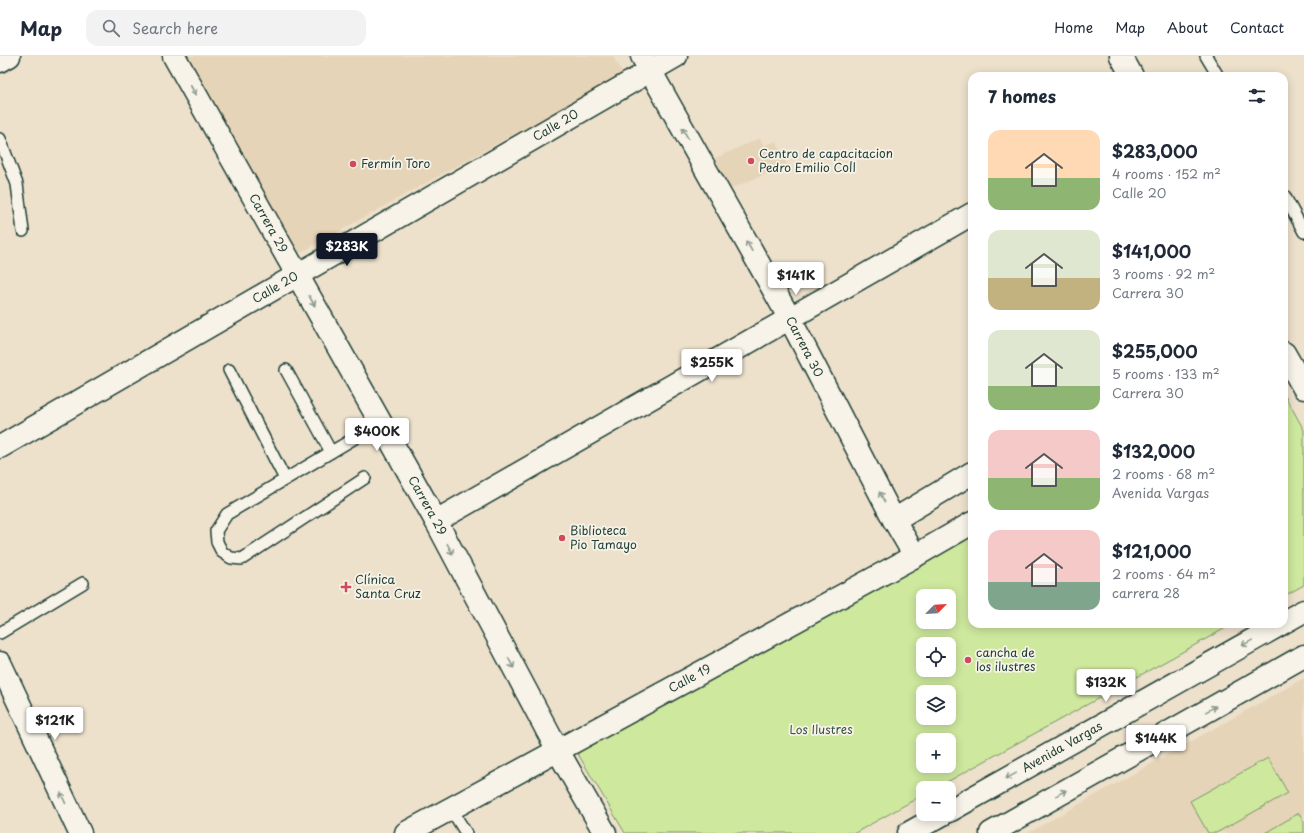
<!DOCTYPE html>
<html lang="en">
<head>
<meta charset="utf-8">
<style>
  :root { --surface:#fff; --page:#f2f2f3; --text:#1f2937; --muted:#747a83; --line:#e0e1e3; --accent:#111827 }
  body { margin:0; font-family:"Playpen Sans",sans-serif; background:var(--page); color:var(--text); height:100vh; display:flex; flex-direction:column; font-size:15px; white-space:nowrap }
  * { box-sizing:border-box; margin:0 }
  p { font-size:13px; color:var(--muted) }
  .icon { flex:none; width:22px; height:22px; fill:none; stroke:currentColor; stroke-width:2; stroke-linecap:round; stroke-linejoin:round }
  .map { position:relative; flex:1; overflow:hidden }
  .panel { position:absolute; left:968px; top:16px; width:320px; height:556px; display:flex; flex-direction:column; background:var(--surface); border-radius:12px; box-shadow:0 2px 10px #0003 }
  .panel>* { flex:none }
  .needle { width:26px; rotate:66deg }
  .fabs { position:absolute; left:916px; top:533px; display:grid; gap:8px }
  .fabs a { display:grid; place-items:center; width:40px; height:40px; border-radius:8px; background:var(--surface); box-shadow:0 2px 10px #0003; font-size:20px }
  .price { position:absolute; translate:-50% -34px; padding:0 9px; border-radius:4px; background:#fff; color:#222; font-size:13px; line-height:26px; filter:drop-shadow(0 1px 2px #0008) }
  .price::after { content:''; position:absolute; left:50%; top:24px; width:12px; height:9px; margin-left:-6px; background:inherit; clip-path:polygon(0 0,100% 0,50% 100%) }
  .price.current { background:var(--accent); color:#fff }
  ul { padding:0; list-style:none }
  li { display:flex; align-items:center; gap:12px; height:100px; padding:0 20px }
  li span { display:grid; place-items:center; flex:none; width:112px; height:80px; border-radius:12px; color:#555 }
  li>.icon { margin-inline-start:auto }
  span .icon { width:48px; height:48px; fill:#fffc; stroke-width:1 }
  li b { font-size:17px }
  h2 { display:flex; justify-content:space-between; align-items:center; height:48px; padding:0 20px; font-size:17px }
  header { display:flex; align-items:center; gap:24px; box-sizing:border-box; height:56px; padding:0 20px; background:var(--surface); border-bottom:1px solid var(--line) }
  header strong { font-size:19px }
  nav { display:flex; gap:22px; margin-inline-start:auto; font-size:14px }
  .search { width:280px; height:36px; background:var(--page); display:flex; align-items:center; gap:10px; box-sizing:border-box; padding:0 14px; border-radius:12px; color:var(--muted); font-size:15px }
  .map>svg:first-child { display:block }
  .built { fill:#e6d4b8 }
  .green { fill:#cee89e; stroke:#769269; fill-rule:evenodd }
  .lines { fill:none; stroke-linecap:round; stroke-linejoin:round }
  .service-casing { stroke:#1f3d34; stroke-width:14 }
  .minor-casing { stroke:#1f3d34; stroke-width:25 }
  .secondary-casing { stroke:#1f3d34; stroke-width:25 }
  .service { stroke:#f7f3e8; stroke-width:11 }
  .minor { stroke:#f7f3e8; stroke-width:22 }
  .secondary { stroke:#f7f3e8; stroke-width:22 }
  .oneway { stroke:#8b988e }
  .poi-dot { fill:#d1495b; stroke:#f7f3e8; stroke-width:1.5 }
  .labels { text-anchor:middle; stroke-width:3.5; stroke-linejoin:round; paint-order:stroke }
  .street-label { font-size:12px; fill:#1f3d34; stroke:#f7f3e8 }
  .poi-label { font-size:12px; fill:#1f3d34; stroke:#f7f3e8; text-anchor:start }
  .park-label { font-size:12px; fill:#395744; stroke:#f7f3e8 }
</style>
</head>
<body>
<header>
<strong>Map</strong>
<div class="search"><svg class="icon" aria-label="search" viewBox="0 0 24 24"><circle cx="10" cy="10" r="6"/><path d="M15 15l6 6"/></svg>Search here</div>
<nav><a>Home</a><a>Map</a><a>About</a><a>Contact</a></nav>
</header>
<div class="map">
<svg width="1304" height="777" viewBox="0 0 1304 777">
  <rect width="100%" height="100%" fill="#ede1cc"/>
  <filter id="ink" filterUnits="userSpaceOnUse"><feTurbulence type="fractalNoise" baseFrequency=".025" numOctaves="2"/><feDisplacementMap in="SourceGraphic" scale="8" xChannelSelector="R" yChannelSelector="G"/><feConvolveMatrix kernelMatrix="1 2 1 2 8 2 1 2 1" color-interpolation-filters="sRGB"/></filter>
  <g filter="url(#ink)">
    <!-- built -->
    <g class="built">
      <path d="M182 0H613L623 18 298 198Z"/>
      <path d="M760 82 764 90 776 85 787 109 730 133 715 102Z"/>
      <path d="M1304 622V777H1028Z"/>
    </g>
    <!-- green -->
    <g class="green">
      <path d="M1284 338 1304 374V529L1284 540Z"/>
      <path d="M972 472V568H1233L936 732H923V739L855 777H625L575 693ZM923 540H949V566H923ZM923 588H949V614H923ZM923 636H949V662H923ZM923 684H949V710H923Z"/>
      <path d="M1268 702 1288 737 1216 777H1208L1190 745Z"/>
      <path d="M1299 757 1304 766V777H1265Z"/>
    </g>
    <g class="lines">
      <!-- service casing -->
      <g class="service-casing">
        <g id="service">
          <path d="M1206 0 1218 20"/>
          <path d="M0 83 17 128 23 175"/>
          <path d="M1284 139 1304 176"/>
          <path d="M229 314 285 423"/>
          <path d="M286 314 331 396"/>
          <path d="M365 422 242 503 231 502 222 496 217 486 216 475 227 458 380 367"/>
          <path d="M0 577 83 527"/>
          <path d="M451 753 466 777"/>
        </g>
      </g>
      <!-- minor casing -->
      <g class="minor-casing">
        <g id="minor">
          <path id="s1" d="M174 0 436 465 558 695 605 777"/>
          <path id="s2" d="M642 0 790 263 894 464 915 500"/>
          <path d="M1121 0 1132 20"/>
          <path d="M0 5 9 0"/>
          <path d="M1284 297 1304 332"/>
          <path id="s3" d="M0 391 676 0"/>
          <path d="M894 464 972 417"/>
          <path d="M436 465 972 158"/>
          <path d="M0 607 80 777"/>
          <path id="s4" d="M406 777 915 500 972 467"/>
        </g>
      </g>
      <!-- secondary casing -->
      <g class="secondary-casing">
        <g id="secondary">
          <path d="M1284 566 1304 555"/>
          <path id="s5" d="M949 755 1281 568"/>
          <path d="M909 777 943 758"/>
          <path d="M991 777 1304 600"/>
        </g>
      </g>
      <!-- service -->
      <use href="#service" class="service"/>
      <!-- minor -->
      <use href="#minor" class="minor"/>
      <!-- secondary -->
      <use href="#secondary" class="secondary"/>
    </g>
    <!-- one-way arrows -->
    <defs><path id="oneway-shaft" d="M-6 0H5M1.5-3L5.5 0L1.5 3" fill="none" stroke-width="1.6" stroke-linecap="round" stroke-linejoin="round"/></defs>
    <g class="oneway">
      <use href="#oneway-shaft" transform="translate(193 34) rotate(61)"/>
      <use href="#oneway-shaft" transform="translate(685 77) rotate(-119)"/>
      <use href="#oneway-shaft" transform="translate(749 190) rotate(-119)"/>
      <use href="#oneway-shaft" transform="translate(312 245) rotate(61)"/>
      <use href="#oneway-shaft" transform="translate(882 441) rotate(-117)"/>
      <use href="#oneway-shaft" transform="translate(450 493) rotate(62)"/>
      <use href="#oneway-shaft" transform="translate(1247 587) rotate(151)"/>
      <use href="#oneway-shaft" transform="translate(511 607) rotate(62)"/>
      <use href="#oneway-shaft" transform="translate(1211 653) rotate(-29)"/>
      <use href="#oneway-shaft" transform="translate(1011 720) rotate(151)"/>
      <use href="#oneway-shaft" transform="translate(1061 737) rotate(-29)"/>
      <use href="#oneway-shaft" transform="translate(63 742) rotate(-115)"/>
    </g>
  </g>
  <!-- markers -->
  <g class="poi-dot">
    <circle cx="751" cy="105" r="4"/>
    <circle cx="353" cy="108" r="4"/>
    <circle cx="562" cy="482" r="4"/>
    <path d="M344 525h4v4h4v4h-4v4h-4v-4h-4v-4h4z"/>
    <circle cx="968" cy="604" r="4"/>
  </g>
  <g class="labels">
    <!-- street labels -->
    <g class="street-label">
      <text dy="4" stroke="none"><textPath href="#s3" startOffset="642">Calle 20</textPath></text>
      <text dy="4" stroke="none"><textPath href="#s1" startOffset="192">Carrera 29</textPath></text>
      <text dy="4" stroke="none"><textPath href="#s3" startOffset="318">Calle 20</textPath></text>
      <text dy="4" stroke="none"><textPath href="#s2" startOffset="333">Carrera 30</textPath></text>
      <text dy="4" stroke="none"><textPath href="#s1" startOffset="516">Carrera 29</textPath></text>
      <text dy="4" stroke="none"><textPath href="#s4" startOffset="323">Calle 19</textPath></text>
      <text dy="4" stroke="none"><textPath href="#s5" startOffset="130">Avenida Vargas</textPath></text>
    </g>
    <!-- poi labels -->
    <g class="poi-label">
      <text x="759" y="102">Centro de capacitacion<tspan x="759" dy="14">Pedro Emilio Coll</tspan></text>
      <text x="361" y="112">Fermín Toro</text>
      <text x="570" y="479">Biblioteca<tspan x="570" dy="14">Pio Tamayo</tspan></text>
      <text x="355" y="528">Clínica<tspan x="355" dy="14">Santa Cruz</tspan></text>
      <text x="976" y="601">cancha de<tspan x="976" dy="14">los ilustres</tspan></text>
    </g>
    <!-- park labels -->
    <g class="park-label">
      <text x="821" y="678">Los Ilustres</text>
    </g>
  </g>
</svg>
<div class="fabs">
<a><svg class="needle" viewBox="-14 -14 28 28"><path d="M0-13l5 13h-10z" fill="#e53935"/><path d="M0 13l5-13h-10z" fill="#747a83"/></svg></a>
<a><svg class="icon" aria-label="locate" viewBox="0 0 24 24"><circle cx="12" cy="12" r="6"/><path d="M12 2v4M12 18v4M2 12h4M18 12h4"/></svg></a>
<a><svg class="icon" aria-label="layers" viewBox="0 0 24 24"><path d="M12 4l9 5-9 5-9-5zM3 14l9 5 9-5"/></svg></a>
<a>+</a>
<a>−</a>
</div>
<b class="price current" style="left:347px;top:211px">$283K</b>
<b class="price" style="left:796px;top:240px">$141K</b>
<b class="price" style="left:712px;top:327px">$255K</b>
<b class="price" style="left:377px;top:396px">$400K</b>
<b class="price" style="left:1106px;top:647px">$132K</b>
<b class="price" style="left:55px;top:685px">$121K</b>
<b class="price" style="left:1156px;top:703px">$144K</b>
<section class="panel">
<h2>7 homes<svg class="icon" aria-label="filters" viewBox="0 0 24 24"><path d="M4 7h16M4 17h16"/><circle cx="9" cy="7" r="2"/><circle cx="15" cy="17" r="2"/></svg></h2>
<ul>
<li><span style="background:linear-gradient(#ffd9b3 60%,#8fb573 0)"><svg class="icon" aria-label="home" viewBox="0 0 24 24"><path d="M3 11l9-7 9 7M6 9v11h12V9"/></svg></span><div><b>$283,000</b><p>4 rooms · 152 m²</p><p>Calle 20</p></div></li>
<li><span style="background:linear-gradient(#dfe7d0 60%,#c2b280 0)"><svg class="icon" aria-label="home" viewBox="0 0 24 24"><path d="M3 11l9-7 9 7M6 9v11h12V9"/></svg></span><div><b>$141,000</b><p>3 rooms · 92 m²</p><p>Carrera 30</p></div></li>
<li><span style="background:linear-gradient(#dfe7d0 70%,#8fb573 0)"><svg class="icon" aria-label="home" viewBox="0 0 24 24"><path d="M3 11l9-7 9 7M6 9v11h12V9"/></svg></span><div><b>$255,000</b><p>5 rooms · 133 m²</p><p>Carrera 30</p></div></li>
<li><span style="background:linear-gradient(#f6c9c9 60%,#8fb573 0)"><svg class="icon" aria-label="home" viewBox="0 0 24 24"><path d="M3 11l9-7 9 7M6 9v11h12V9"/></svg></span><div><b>$132,000</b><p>2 rooms · 68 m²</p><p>Avenida Vargas</p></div></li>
<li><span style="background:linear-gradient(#f6c9c9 65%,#7fa58c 0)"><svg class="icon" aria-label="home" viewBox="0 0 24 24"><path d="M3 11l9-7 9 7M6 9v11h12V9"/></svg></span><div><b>$121,000</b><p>2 rooms · 64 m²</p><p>carrera 28</p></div></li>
</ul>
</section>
</div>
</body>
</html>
